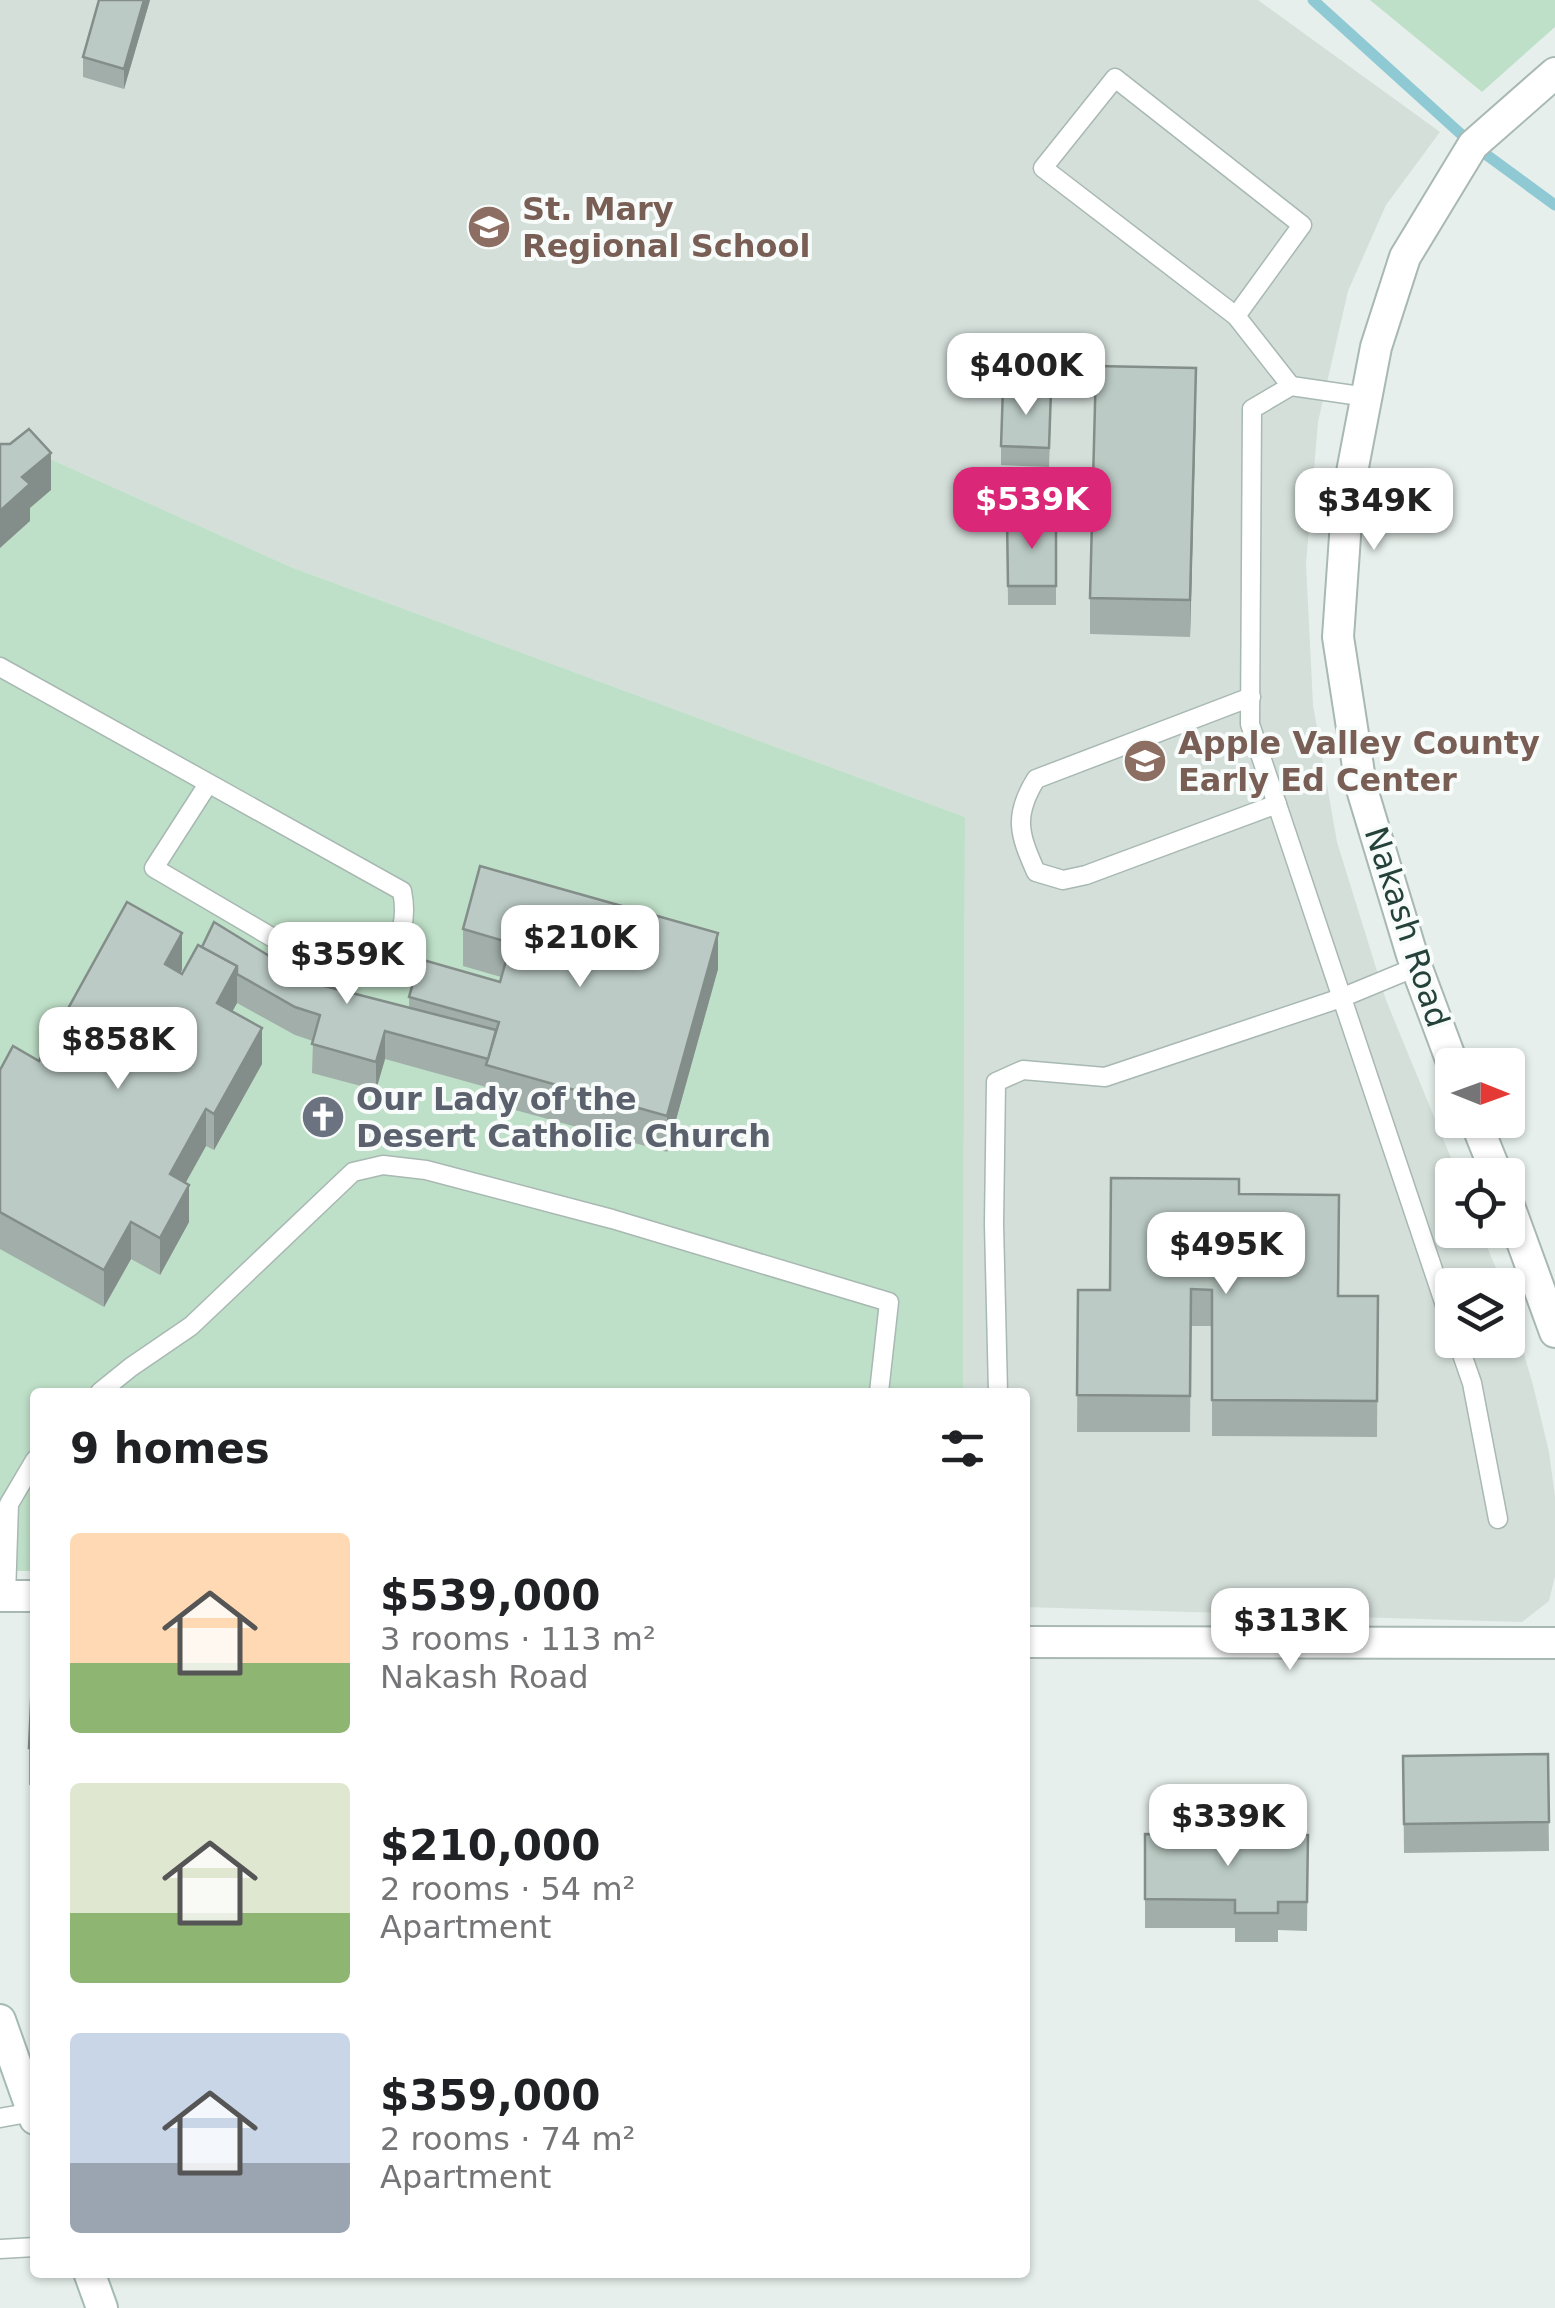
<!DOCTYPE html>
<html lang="en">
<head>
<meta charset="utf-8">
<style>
  :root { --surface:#fff; --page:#f2f2f2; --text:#202124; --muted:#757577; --accent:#db2777 }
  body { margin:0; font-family:"DejaVu Sans",sans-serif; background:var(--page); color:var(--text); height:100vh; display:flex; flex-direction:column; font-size:38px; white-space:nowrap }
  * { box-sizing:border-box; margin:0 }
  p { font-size:32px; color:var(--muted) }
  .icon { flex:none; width:55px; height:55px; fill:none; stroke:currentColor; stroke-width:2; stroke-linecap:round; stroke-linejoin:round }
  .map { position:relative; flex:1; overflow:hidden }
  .sheet { position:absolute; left:30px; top:1388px; width:1000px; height:890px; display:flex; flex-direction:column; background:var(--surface); border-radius:10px; box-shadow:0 2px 8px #0004 }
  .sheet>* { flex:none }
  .needle { width:65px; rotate:91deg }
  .fabs { position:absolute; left:1435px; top:1048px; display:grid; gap:20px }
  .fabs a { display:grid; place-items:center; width:90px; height:90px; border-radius:10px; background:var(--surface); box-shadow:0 2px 8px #0004; font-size:50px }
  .price { position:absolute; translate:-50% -85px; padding:0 22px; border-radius:20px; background:#fff; color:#222; font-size:32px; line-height:65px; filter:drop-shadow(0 2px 5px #0008) }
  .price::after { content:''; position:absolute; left:50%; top:60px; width:30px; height:22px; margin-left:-15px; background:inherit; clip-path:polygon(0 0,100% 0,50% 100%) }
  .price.on { background:var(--accent); color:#fff }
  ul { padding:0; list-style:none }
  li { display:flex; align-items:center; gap:30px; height:250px; padding:0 40px }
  li span { display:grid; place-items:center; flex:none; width:280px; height:200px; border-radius:10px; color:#555 }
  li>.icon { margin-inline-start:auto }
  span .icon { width:120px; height:120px; fill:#fffc; stroke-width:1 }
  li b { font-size:42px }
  h2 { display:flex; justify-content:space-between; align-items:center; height:120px; padding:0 40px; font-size:42px }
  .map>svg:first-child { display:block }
  .built { fill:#d4dfda }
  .green { fill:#bfe0c8 }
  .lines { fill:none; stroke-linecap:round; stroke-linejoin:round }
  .stream { stroke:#8ec9d4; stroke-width:11 }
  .service-casing { stroke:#a8b8b2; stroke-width:21 }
  .minor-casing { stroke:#a8b8b2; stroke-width:34 }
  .secondary-casing { stroke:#a4bbb3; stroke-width:34 }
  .service { stroke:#fff; stroke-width:18 }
  .minor { stroke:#fff; stroke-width:30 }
  .secondary { stroke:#fff; stroke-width:30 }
  .wall { fill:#a1aea9 }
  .shaded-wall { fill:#838d89 }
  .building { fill:#bbcac4; stroke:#838d89; stroke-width:2.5 }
  .labels { text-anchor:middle; stroke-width:8; stroke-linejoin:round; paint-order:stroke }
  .education-label { font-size:32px; font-weight:bold; fill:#785e54; stroke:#f7fbf9; text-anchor:start }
  .street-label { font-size:32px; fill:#24423a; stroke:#f7fbf9 }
  .worship-label { font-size:32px; font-weight:bold; fill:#5b616d; stroke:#f7fbf9; text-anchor:start }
</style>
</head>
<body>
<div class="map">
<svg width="1555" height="2308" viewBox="0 0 1555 2308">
  <rect width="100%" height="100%" fill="#e6efeb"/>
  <!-- built -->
  <path class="built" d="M0 0H1258L1440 132 1386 205 1348 291 1318 422 1306 564 1313 705 1337 842 1386 1000 1458 1175H1452V1230H1480L1503 1285H1452V1340H1508V1300L1533 1385 1549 1452 1555 1497V1576L1549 1601 1522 1622 1025 1607V1392H963L965 817 291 567 39 454 0 455Z"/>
  <!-- green -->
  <g class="green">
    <path d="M1370 0H1555V27L1482 92Z"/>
    <path d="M39 454 291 567 965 817 963 1392H35V1571H0V455Z"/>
  </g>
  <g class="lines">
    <!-- stream -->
    <path class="stream" d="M1313 0 1473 145 1555 205"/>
    <!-- service casing -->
    <g class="service-casing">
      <g id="service">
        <path d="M1236 316 1043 168 1115 78 1302 225 1236 316 1291 386"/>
        <path d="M1367 397 1291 386 1252 409 1250 724 1452 1326"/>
        <path d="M0 667 402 891C411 935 390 961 351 979L331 972 154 868 208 784"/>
        <path d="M1251 697 1036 779C1013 816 1019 834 1036 872L1063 880 1086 875 1277 804"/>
        <path d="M1457 1340 1472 1383 1498 1519"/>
        <path d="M100 1392 131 1367 191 1326 353 1172 383 1165 426 1170 612 1219 889 1302 879 1392"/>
        <path d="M998 1392 994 1224 996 1082 1023 1070 1105 1077 1341 998 1416 967"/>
        <path d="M6 1596 9 1504 35 1460"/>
        <path d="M0 2118 33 2112"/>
        <path d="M0 2249 35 2247"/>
      </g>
    </g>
    <!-- minor casing -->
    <g class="minor-casing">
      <g id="minor">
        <path d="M1453 1065 1412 955 1361 786 1338 637 1348 493 1376 347 1405 257 1473 145 1555 73"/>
        <path d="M1475 1120 1497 1175"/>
        <path d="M1508 1203 1555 1332"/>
        <path d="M0 1596H35"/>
        <path d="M1025 1642 1555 1643"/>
      </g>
    </g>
    <!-- secondary casing -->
    <g class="secondary-casing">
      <g id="secondary">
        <path d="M0 2020 35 2119"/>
        <path d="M89 2272 102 2308"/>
      </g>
    </g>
    <!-- service -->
    <use href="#service" class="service"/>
    <!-- minor -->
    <use href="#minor" class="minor"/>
    <!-- secondary -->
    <use href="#secondary" class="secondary"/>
  </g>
  <!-- wall -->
  <g class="wall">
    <path d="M150 0 124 89 83 77V57Z"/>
    <path d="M1196 405 1190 637 1090 634V598Z"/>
    <path d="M1051 410 1049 467 1001 465V446Z"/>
    <path d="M1007 519H1056V605H1008Z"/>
    <path d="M463 929 718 969 667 1152 486 1102V1087L385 1059 376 1090 312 1073 313 1041 295 1035 237 1003 232 1011 262 1064 214 1150 206 1146 185 1183 189 1222 160 1275 131 1259 104 1307 0 1249V1070L39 1061 182 970 180 973 182 974 198 945 313 983 409 1008V997L500 982 501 977 463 966Z"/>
    <path d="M1239 1194 1338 1296H1378L1377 1437 1212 1436V1326H1191L1190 1432H1077L1078 1290H1110Z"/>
    <path d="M35 1656V1785H29V1748Z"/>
    <path d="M1548 1754 1549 1851 1404 1853 1403 1756Z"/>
    <path d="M1145 1834 1308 1835 1307 1931 1278 1930V1942H1235V1928H1145Z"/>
  </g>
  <!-- shaded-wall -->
  <g class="shaded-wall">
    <path d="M144 0H150L124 89V69Z"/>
    <path d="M1196 368V405L1190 637V600Z"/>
    <path d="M51 453V490L30 508V521L0 548V511L22 477Z"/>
    <path d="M182 933V970L165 1001V964Z"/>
    <path d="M718 933V969L667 1152V1116Z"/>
    <path d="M237 966V1003L217 1040V1003Z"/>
    <path d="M262 1028V1064L214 1150V1114Z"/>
    <path d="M385 1031V1059L376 1090V1062Z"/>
    <path d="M206 1109V1146L170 1211V1174Z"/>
    <path d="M189 1185V1222L160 1275V1238Z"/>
    <path d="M131 1222V1259L104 1307V1270Z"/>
  </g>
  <!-- building -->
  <g class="building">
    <path d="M99 0H144L124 69 83 57Z"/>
    <path d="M1096 366 1196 368 1190 600 1090 598Z"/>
    <path d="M1003 388 1051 390 1049 448 1001 446Z"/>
    <path d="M29 429 51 453 22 477 30 484 0 511V444H10Z"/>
    <path d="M1007 519H1056V586H1008Z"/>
    <path d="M480 866 718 933 667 1116 486 1065 499 1022 409 997 420 959 500 982 511 943 463 929Z"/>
    <path d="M127 902 182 933 165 964 182 974 198 945 237 966 217 1003 262 1028 214 1114 206 1109 170 1174 189 1185 160 1238 131 1222 104 1270 0 1212V1070L13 1046 39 1061Z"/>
    <path d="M214 922 313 983 496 1030 488 1059 385 1031 376 1062 312 1044 320 1015 295 1007 237 974V966L202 947Z"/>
    <path d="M1111 1178 1239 1179V1194L1339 1195 1338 1296H1378L1377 1401 1212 1400V1290L1191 1289 1190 1396 1077 1395 1078 1290H1110Z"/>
    <path d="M33 1656H35V1748H29Z"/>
    <path d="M1548 1754 1549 1822 1404 1824 1403 1756Z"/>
    <path d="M1145 1834 1308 1835 1307 1902H1278V1913H1235V1900L1145 1899Z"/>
  </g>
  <!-- icons -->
  <defs>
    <g id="school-disc" transform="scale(2.25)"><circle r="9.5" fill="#8d6e63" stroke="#f7fbf9"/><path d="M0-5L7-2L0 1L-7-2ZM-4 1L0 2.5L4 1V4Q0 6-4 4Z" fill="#fff"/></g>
    <g id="church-disc" transform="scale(2.25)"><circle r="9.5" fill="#6b7280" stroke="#f7fbf9"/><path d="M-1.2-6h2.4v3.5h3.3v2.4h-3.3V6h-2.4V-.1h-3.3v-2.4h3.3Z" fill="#fff"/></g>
  </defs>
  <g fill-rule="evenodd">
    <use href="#school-disc" x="489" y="227"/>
    <use href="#school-disc" x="1145" y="761"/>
    <use href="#church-disc" x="323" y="1117"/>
  </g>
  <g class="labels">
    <!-- education labels -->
    <g class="education-label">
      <text x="522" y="220">St. Mary<tspan x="522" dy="37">Regional School</tspan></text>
      <text x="1178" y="754">Apple Valley County<tspan x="1178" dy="37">Early Ed Center</tspan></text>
    </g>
    <!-- street labels -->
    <g class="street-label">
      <text transform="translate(1407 927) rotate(72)" y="11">Nakash Road</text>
    </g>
    <!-- worship labels -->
    <g class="worship-label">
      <text x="356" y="1110">Our Lady of the<tspan x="356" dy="37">Desert Catholic Church</tspan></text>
    </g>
  </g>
</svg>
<div class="fabs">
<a><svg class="needle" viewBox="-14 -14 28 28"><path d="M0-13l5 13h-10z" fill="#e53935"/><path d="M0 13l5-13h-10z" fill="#757577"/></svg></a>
<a><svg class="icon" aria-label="locate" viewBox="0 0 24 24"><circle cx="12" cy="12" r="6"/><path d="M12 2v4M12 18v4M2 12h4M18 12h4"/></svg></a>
<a><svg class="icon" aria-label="layers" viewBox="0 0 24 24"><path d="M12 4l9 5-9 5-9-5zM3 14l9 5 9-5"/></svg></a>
</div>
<b class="price" style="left:1026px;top:418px">$400K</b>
<b class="price on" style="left:1032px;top:552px">$539K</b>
<b class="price" style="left:1374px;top:553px">$349K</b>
<b class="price" style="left:580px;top:990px">$210K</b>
<b class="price" style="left:347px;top:1007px">$359K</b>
<b class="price" style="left:118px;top:1092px">$858K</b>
<b class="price" style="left:1226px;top:1297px">$495K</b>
<b class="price" style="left:1290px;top:1673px">$313K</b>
<b class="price" style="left:1228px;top:1869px">$339K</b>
<section class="sheet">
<h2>9 homes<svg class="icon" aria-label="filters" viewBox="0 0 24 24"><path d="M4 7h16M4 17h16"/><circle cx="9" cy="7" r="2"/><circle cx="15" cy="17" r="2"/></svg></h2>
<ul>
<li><span style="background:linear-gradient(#ffd9b3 65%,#8fb573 0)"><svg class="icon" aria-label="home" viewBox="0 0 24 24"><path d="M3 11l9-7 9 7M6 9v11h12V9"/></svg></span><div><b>$539,000</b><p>3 rooms · 113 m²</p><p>Nakash Road</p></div></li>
<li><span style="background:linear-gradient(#dfe7d0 65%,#8fb573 0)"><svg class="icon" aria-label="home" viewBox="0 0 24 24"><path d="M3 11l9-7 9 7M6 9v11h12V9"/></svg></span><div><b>$210,000</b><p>2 rooms · 54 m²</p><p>Apartment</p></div></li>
<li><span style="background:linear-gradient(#c9d6e8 65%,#9aa5b1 0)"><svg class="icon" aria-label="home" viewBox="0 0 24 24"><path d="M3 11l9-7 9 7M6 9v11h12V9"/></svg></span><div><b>$359,000</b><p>2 rooms · 74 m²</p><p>Apartment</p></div></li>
</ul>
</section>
</div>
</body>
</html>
